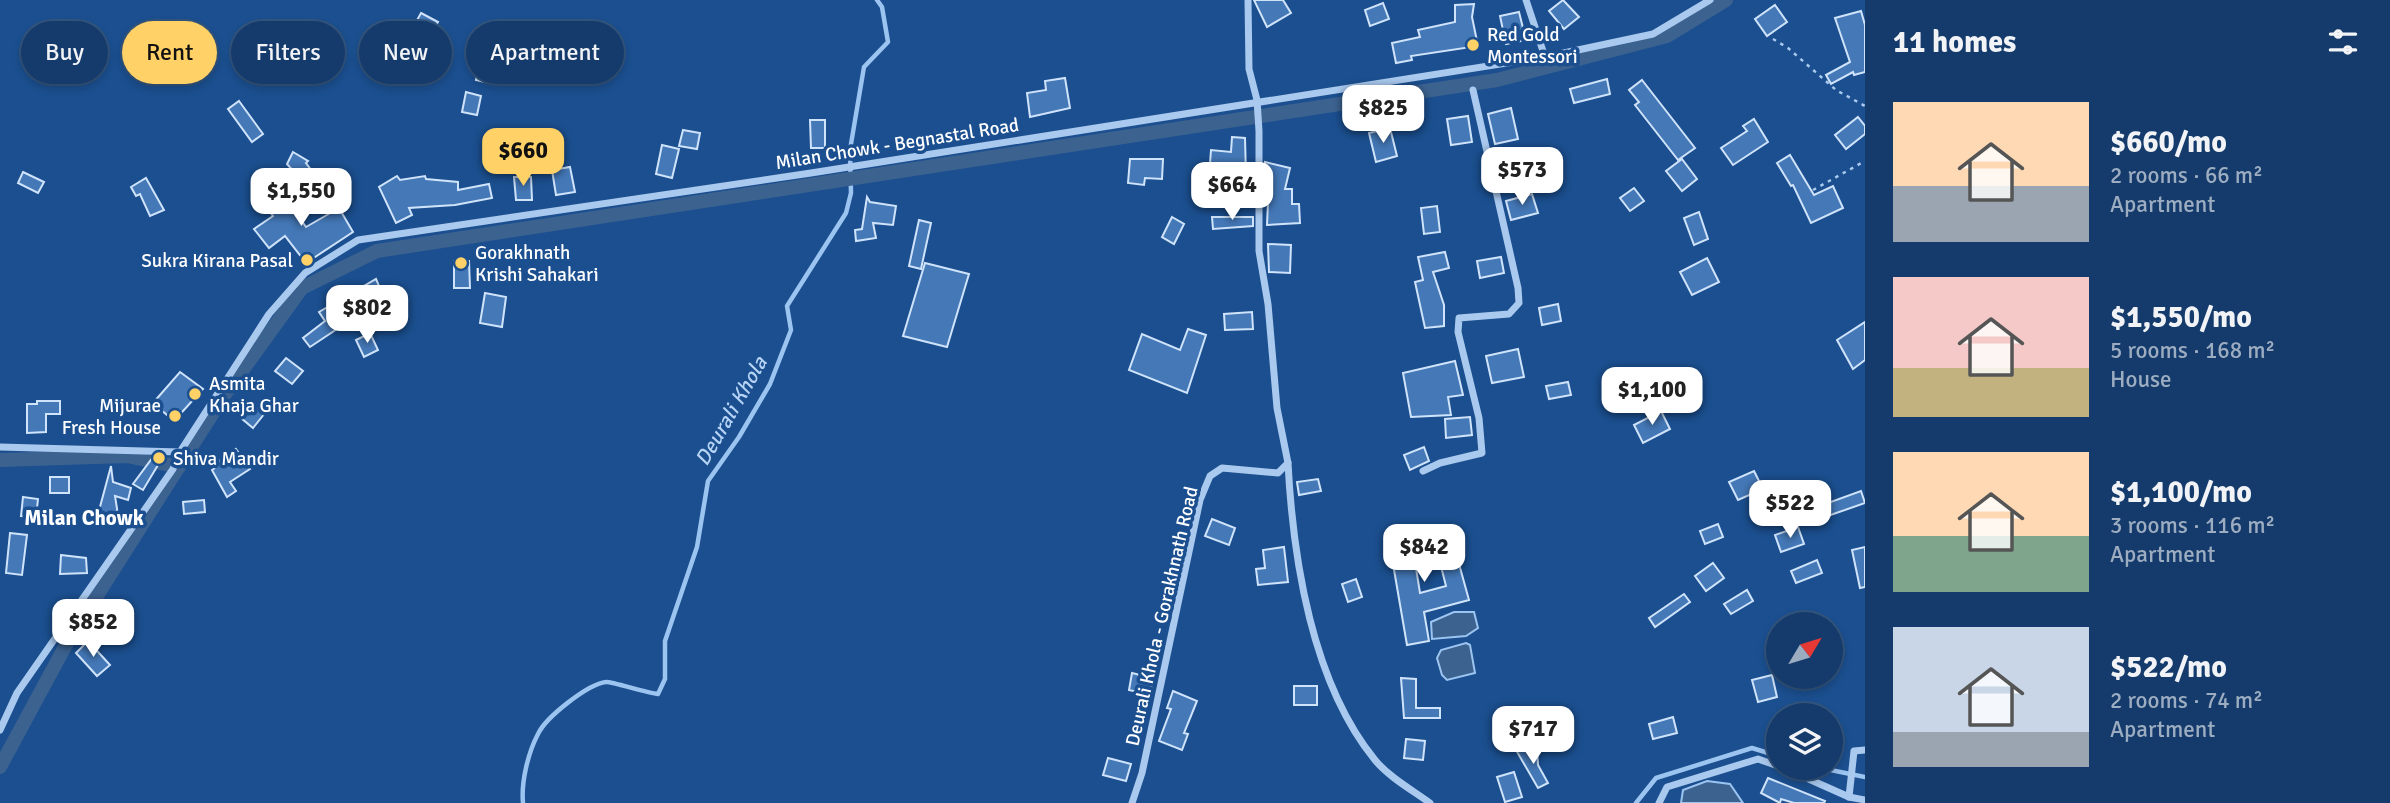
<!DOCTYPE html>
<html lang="en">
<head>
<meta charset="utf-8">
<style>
  :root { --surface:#143b6b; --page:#214673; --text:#f1f3f6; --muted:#9dadc1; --line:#33557e; --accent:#ffd166 }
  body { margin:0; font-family:Signika,sans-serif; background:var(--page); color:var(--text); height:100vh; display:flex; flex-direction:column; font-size:26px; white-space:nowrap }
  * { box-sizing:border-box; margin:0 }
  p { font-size:23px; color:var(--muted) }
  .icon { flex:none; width:38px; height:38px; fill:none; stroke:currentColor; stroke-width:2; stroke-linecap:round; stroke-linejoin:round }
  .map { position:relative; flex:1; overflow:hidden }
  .panel { display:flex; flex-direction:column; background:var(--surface); width:525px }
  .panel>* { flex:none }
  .top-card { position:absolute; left:21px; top:21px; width:665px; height:63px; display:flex; gap:14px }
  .needle { width:46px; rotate:52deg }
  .buttons { position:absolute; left:1766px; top:612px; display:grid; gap:14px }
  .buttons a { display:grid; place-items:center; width:77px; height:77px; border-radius:50%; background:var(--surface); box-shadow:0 4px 10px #0003,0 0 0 2px var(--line); font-size:35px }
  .price { position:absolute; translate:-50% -60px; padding:0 16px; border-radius:14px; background:#fff; color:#222; font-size:23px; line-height:46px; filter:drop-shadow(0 2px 4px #0008) }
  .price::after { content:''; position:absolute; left:50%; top:42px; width:21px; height:16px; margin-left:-10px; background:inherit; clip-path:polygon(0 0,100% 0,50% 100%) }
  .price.selected { background:var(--accent); color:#111 }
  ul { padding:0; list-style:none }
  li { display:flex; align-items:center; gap:21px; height:175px; padding:0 28px }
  li span { display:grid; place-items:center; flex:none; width:196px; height:140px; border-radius:0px; color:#555 }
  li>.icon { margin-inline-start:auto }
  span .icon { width:84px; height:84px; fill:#fffc; stroke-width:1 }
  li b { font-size:30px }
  h2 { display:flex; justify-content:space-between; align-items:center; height:84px; padding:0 28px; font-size:30px }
  .chip { padding:0 24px; border-radius:32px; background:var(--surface); box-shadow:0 4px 10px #0003,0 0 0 2px var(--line); font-size:24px; line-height:63px }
  .chip.selected { background:var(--accent); color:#111 }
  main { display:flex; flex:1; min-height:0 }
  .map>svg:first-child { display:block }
  .water { fill:#3c6290; stroke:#9cc4f0; stroke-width:2 }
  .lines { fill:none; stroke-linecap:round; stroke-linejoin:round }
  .stream { stroke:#9cc4f0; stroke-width:4.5 }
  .canal { stroke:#3c6290; stroke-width:14 }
  .building { fill:#4478b7; stroke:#cfe3fa; stroke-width:2 }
  .path { stroke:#a9c9ee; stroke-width:2.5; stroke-dasharray:3.5 5; stroke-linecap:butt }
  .minor { stroke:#a9c9ee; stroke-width:7 }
  .poi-dot { fill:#ffd166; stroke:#1b4f8f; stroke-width:2.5 }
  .labels { text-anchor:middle; stroke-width:7; stroke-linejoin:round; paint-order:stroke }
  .poi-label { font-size:19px; fill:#fff; stroke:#1b4f8f; text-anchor:start }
  .street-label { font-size:19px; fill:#fff; stroke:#1b4f8f }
  .water-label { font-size:21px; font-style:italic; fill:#b5d3f5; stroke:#1b4f8f }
  .neighbourhood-label { font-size:21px; font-weight:bold; fill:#fff; stroke:#1b4f8f }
</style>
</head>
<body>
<main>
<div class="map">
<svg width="1865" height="803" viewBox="0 0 1865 803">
  <rect width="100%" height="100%" fill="#1b4f8f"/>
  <!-- water -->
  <g class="water">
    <path d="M1454 612H1474L1478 628 1466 636 1432 639 1431 622Z"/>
    <path d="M1466 643 1470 645 1475 673 1447 680 1442 675 1437 658 1441 650Z"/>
    <path d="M1707 781 1730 784 1743 803H1681L1683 790Z"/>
  </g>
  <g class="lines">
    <!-- stream -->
    <g class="stream">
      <path d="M1821 768 1865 777"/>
      <path d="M523 803C521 782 528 753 538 734 546 717 588 684 606 682 610 681 647 693 658 694L665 679V641L697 547 708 481 739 437 770 384 791 330 787 306 846 213 851 193 850 150 864 67 888 42 882 7 877 0"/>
      <path d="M1636 803 1656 778 1752 748 1778 756"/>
    </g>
    <!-- canal -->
    <g class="canal">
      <path d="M0 460 127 456 179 467"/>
      <path d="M0 767 67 643 223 397 302 288 377 251 1497 80 1667 36 1726 0"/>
    </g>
  </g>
  <!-- building -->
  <g class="building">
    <path d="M1254 0H1283L1291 13 1267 27Z"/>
    <path d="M1563 0 1579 17 1564 29 1549 11Z"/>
    <path d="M1383 3 1389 19 1370 26 1365 10Z"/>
    <path d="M1474 4 1472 17 1478 46 1411 56 1412 60 1396 63 1392 43 1420 37 1418 30 1455 22V5Z"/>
    <path d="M1775 5 1787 22 1767 36 1755 19Z"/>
    <path d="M1861 11 1865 25V72L1854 75 1853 72 1831 84 1826 75 1850 62 1835 18Z"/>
    <path d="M1519 12 1526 40 1506 44 1500 16Z"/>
    <path d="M421 13 438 22 426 43 410 33Z"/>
    <path d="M481 56 496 59 490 83 476 80Z"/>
    <path d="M1065 78 1070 108 1030 117 1027 93 1046 90 1045 81Z"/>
    <path d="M1607 79 1610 94 1574 103 1570 89Z"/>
    <path d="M1642 80 1695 148 1678 160 1635 105 1639 102 1629 90Z"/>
    <path d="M466 92 481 96 477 115 462 112Z"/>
    <path d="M239 101 263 134 252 142 228 109Z"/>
    <path d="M1511 108 1518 139 1495 144 1488 114Z"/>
    <path d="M1468 116 1472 142 1451 145 1447 119Z"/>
    <path d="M1858 117 1865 126V134L1846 149 1835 135Z"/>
    <path d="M1754 119 1768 142 1733 165 1721 148 1747 131 1743 126Z"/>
    <path d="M810 120H825V148H811Z"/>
    <path d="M1390 128 1397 156 1376 162 1369 133Z"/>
    <path d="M683 130 700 133 697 149 679 146Z"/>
    <path d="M1232 137 1245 138 1246 176 1209 177 1211 150 1231 152Z"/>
    <path d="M662 145 679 149 672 178 656 174Z"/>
    <path d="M293 152 308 161 306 163 315 175 305 184 287 164Z"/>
    <path d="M1790 155 1814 195 1833 186 1843 208 1811 223 1793 185 1791 186 1777 163Z"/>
    <path d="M1130 159H1163L1162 179 1145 178 1144 185 1128 183Z"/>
    <path d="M1682 159 1697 179 1682 191 1666 171Z"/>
    <path d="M1265 162 1290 168 1285 189H1292V204H1299L1300 223 1267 225 1269 180 1265 176Z"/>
    <path d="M570 167 575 192 556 195 552 170Z"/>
    <path d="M23 172 44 182 38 193 18 183Z"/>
    <path d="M397 176 400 180 425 176 426 179 458 182V190L489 184 492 198 455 205 409 208 412 215 396 223 379 187Z"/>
    <path d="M514 177H531L532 200H516Z"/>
    <path d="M146 178 164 210 150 216 140 194 136 196 131 187Z"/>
    <path d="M278 187 306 227 339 208 353 232 306 263 285 236 269 248 254 229 273 216 261 200Z"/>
    <path d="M1634 188 1644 201 1630 211 1620 198Z"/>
    <path d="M1532 194 1538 213 1511 220 1506 201Z"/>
    <path d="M867 197 870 202 896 206 893 225 873 223 876 238 856 241 855 230 862 229Z"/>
    <path d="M1437 206 1440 232 1424 234 1421 208Z"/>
    <path d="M1699 212 1708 239 1694 245 1684 218Z"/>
    <path d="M1172 217 1184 224 1174 244 1162 237Z"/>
    <path d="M1212 217H1253V226L1213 229Z"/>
    <path d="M919 220 931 223 921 269 909 266Z"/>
    <path d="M1268 244 1291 245 1290 273 1269 272Z"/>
    <path d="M1445 252 1449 268 1433 272 1444 305V326L1425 328 1415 282 1423 280 1418 257Z"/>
    <path d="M1501 257 1504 273 1480 278 1477 261Z"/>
    <path d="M1707 258 1719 282 1692 295 1680 272Z"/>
    <path d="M454 261H469L470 288H454Z"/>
    <path d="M925 263 969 274 947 347 903 336Z"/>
    <path d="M376 279 386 302 358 315 310 347 303 338 325 321 319 312Z"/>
    <path d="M485 293 506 297 502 327 480 323Z"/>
    <path d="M1558 304 1561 321 1542 325 1539 308Z"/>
    <path d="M1252 312 1253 329 1225 330 1224 314Z"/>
    <path d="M1865 322V360L1853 369 1837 340Z"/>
    <path d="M1188 329 1206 335 1187 393 1129 370 1142 334 1180 350Z"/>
    <path d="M370 333 378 350 364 357 356 340Z"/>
    <path d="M1518 349 1524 377 1492 383 1486 356Z"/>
    <path d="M286 358 303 371 292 384 275 371Z"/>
    <path d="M1455 361 1463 395 1448 397 1451 415 1411 417 1403 373Z"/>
    <path d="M180 372 203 389 174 421 153 403Z"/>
    <path d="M1568 382 1571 395 1549 399 1546 386Z"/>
    <path d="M37 401H60V414H46V432L27 433V404H37Z"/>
    <path d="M253 403 265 413 253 428 241 418Z"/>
    <path d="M1661 411 1670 429 1643 443 1634 425Z"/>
    <path d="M1470 417 1472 435 1446 438 1445 419Z"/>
    <path d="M1424 447 1429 461 1410 470 1404 455Z"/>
    <path d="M236 449 250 469 230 482 236 491 227 497 212 470 221 464 219 461Z"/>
    <path d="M153 457 161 460 143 490 133 484Z"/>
    <path d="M111 466 113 482 131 488 128 500 115 496 118 515 97 518Z"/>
    <path d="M1754 471 1763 489 1738 500 1729 482Z"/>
    <rect x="50" y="477" width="19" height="16"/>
    <path d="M1318 479 1321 491 1299 495 1297 482Z"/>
    <path d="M1861 491 1865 503 1819 519 1814 508Z"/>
    <path d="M23 497 38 499 36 517 21 516Z"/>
    <path d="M204 500 205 512 184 514 183 502Z"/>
    <path d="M1212 519 1235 528 1229 545 1205 536Z"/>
    <path d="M1718 524 1723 537 1705 544 1700 531Z"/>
    <path d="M1798 527 1804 544 1781 552 1775 535Z"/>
    <path d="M1410 531 1420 593 1446 586 1434 539 1451 535 1469 600 1424 612 1429 641 1407 645 1388 535Z"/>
    <path d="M10 533 27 535 22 575 6 573Z"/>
    <path d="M1284 547 1288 582 1258 585 1256 569 1265 568 1263 550Z"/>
    <path d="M1865 547V587L1860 588 1852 550Z"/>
    <path d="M61 555 86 558 87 573 60 574Z"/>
    <path d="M1817 560 1822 573 1796 583 1791 571Z"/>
    <path d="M1713 563 1724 578 1706 591 1695 576Z"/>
    <path d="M1356 579 1362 597 1348 602 1342 584Z"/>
    <path d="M1747 590 1753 601 1731 614 1724 604Z"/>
    <path d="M1684 594 1690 602 1655 627 1649 618Z"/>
    <path d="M88 641 110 665 97 676 76 653Z"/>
    <path d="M1132 673 1153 678 1150 695 1129 690Z"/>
    <path d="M1772 675 1777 697 1758 702 1752 680Z"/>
    <path d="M1401 678 1416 679V708H1440V718H1404Z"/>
    <rect x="1294" y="686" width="23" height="19"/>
    <path d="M1173 691 1197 701 1184 733 1188 734 1182 750 1159 741 1171 709 1167 708Z"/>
    <path d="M1673 717 1677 733 1653 739 1649 724Z"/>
    <path d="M1406 739 1425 741 1423 760 1404 758Z"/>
    <path d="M1537 749 1538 765 1548 783 1538 788 1516 750Z"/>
    <path d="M1108 758 1131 764 1126 781 1103 775Z"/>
    <path d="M1514 772 1522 797 1505 802 1497 777Z"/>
    <path d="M1768 778 1825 801 1824 803H1794L1781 799 1780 803 1761 793Z"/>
  </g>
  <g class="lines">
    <!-- path -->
    <g class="path">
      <path d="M1773 39 1788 48 1836 90 1865 106"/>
      <path d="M1813 190 1865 161"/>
    </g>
    <!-- minor -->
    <g class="minor">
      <path d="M1526 0 1545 57"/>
      <path d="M0 447 180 452"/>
      <path d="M1288 463C1293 559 1312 683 1375 760 1389 777 1412 790 1430 803"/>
      <path d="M1423 471 1440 463 1482 453 1479 418 1458 332 1459 318 1509 314 1519 303 1518 288 1473 90"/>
      <path d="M0 730 17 693 173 469 180 452 269 314 305 273 358 240 811 173 1545 57 1653 34 1710 0"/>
      <path d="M1784 768 1849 797 1865 800"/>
      <path d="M1849 797 1854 751 1865 750"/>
      <path d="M1132 803 1142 773 1200 500 1210 476 1222 468 1278 473 1288 463 1277 408 1268 304 1259 251V131L1257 100 1249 69 1248 0"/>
      <path d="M1659 803 1667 787 1758 759 1778 766"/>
    </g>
  </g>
  <!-- markers -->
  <g class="poi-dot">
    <circle cx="1473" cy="45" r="7"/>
    <circle cx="307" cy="260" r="7"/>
    <circle cx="461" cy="263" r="7"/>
    <circle cx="195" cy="394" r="7"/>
    <circle cx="175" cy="416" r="7"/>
    <circle cx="159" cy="458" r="7"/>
  </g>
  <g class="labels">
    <!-- poi labels -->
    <g class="poi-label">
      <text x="1487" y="41">Red Gold<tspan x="1487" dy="22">Montessori</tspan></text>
      <text x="475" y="259">Gorakhnath<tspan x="475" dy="22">Krishi Sahakari</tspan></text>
      <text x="293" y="267" text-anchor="end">Sukra Kirana Pasal</text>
      <text x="209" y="390">Asmita<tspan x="209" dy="22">Khaja Ghar</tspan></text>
      <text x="161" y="412" text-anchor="end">Mijurae<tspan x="161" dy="22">Fresh House</tspan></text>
      <text x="173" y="465">Shiva Mandir</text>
    </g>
    <!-- street labels -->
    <g class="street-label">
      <text transform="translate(897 143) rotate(-9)" y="7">Milan Chowk - Begnastal Road</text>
      <text transform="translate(1161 616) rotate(-77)" y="7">Deurali Khola - Gorakhnath Road</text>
    </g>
    <!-- water labels -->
    <g class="water-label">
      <text transform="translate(731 411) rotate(-60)" y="7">Deurali Khola</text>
    </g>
    <!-- neighbourhood labels -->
    <g class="neighbourhood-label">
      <text x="84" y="525">Milan Chowk</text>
    </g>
  </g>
</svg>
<div class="buttons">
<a><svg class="needle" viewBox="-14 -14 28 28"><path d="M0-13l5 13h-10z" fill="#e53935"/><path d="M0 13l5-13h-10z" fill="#9dadc1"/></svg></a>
<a><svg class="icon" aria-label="layers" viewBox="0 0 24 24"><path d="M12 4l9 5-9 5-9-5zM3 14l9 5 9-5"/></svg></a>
</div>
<b class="price" style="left:1383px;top:145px">$825</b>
<b class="price selected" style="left:523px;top:188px">$660</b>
<b class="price" style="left:1522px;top:207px">$573</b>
<b class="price" style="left:1232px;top:222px">$664</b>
<b class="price" style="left:301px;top:228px">$1,550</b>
<b class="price" style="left:367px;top:345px">$802</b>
<b class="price" style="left:1652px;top:427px">$1,100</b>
<b class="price" style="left:1790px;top:540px">$522</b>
<b class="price" style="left:1424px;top:584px">$842</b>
<b class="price" style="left:93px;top:659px">$852</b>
<b class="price" style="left:1533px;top:766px">$717</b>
<div class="top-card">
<a class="chip">Buy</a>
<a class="chip selected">Rent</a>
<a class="chip">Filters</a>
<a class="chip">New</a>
<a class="chip">Apartment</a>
</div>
</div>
<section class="panel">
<h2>11 homes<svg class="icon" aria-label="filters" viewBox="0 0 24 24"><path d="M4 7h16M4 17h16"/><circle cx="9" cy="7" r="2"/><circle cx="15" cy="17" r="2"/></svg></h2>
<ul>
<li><span style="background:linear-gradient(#ffd9b3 60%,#9aa5b1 0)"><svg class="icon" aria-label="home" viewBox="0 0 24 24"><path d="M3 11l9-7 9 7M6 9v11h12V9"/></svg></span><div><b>$660/mo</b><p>2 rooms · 66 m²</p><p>Apartment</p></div></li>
<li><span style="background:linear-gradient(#f6c9c9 65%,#c2b280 0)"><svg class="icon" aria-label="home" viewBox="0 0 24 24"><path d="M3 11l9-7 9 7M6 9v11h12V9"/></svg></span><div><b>$1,550/mo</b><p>5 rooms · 168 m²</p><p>House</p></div></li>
<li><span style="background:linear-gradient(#ffd9b3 60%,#7fa58c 0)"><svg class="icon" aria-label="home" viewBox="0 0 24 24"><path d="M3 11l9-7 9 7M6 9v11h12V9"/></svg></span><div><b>$1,100/mo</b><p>3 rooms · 116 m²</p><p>Apartment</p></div></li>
<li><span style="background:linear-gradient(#c9d6e8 75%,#9aa5b1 0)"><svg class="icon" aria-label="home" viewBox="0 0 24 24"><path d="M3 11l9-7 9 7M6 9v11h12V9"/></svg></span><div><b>$522/mo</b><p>2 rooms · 74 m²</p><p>Apartment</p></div></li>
</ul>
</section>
</main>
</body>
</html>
